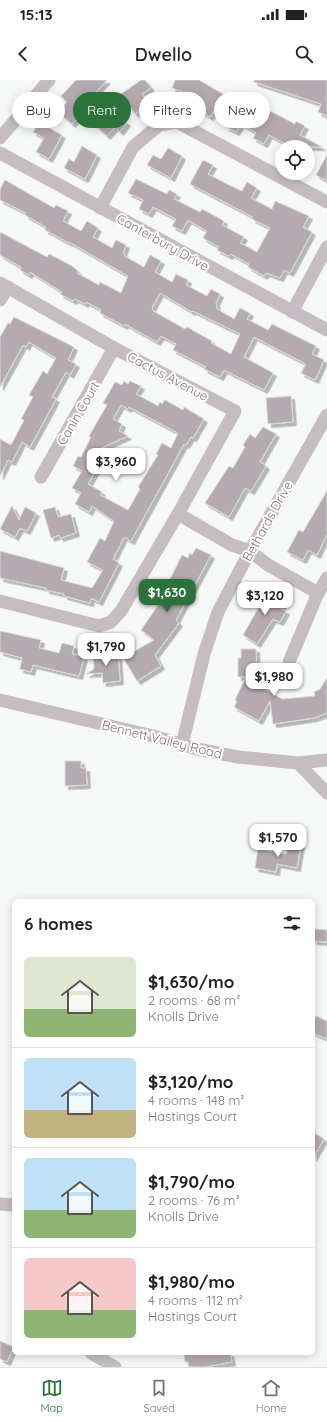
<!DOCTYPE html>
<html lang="en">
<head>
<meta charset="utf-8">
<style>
  :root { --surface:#fff; --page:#f2f2f2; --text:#202124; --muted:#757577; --line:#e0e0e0; --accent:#2b723b }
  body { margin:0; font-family:Quicksand,sans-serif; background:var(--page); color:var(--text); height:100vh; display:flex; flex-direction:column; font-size:15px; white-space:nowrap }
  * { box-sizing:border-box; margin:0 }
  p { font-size:13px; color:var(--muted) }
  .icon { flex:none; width:22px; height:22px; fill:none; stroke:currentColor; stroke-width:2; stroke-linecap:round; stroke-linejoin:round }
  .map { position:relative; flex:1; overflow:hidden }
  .side { position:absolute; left:12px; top:819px; width:303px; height:456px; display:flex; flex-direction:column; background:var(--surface); border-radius:6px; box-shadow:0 2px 10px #0003 }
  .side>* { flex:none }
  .banner { position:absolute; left:12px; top:12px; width:303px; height:36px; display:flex; gap:8px }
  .fabs { position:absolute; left:275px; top:60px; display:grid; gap:8px }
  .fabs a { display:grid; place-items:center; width:40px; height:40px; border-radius:50%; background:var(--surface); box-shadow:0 2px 10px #0003; font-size:20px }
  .price { position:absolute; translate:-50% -34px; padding:0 9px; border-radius:8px; background:#fff; color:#222; font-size:13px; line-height:26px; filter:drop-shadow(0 1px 2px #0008) }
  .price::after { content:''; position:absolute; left:50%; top:24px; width:12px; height:9px; margin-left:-6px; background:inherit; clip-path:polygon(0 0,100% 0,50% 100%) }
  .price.on { background:var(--accent); color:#fff }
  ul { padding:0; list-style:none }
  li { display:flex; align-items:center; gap:12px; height:100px; padding:0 12px }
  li+li { border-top:1px solid var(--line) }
  li span { display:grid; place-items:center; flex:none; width:112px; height:80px; border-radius:6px; color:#555 }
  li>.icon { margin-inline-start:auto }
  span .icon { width:48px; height:48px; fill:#fffc; stroke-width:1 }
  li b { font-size:17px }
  h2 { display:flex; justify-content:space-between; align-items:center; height:48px; padding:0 12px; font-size:17px }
  .pill { padding:0 14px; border-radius:18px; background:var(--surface); box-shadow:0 2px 10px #0003; font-size:14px; line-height:36px }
  .pill.on { background:var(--accent); color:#fff }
  .status { display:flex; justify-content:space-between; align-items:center; height:28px; padding:0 20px; background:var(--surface); direction:ltr }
  .status svg { height:11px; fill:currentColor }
  header { display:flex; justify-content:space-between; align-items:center; height:52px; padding:0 12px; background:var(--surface); font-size:18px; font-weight:600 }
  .tab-bar { display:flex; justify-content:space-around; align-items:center; height:56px; border-top:1px solid var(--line); background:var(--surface); font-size:11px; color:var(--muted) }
  .tab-bar a { display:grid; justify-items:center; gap:2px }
  .tab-bar .on { color:var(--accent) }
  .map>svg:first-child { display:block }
  .building { fill:#b6aab1; stroke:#d8dada; fill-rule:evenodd; filter:url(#shadow) }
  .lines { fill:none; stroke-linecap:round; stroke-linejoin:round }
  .minor { stroke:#c5bdc2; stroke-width:13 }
  .labels { text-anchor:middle; stroke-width:4; stroke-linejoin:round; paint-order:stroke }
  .street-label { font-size:13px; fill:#856a7a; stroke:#fff }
</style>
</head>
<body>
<div class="status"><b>15:13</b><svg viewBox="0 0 49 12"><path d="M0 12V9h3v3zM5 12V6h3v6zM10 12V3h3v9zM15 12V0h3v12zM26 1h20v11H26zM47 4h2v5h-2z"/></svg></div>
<header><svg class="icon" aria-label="back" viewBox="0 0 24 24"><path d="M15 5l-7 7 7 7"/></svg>Dwello<svg class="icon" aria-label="search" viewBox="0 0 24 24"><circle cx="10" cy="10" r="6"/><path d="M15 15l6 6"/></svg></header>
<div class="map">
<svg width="327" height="1287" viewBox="0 0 327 1287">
  <defs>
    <filter id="shadow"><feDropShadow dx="3.5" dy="3.5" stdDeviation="0" flood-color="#0004"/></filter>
  </defs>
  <rect width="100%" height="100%" fill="#f6f8f8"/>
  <!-- building -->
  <g class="building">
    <path d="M76 0H107L86 23 99 35 107 25 127 43 120 52 115 47 107 56 82 34 72 44 58 32 67 22 61 16Z"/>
    <path d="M141 0H145L151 8 142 14 149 24 135 34 121 14Z"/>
    <path d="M175 0H199L264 38 268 30 295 44 296 41 305 46 300 55 322 67H282L284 63 269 55 264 64 253 58 256 53 241 44 236 52 226 47 231 38 215 29 210 37 198 30 200 27 180 21 183 12 172 8Z"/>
    <path d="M254 0H327V36L318 32 321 24 254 2Z"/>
    <path d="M39 42 62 55 49 79 36 72 44 58 33 52Z"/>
    <path d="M82 66 97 75 85 99 64 88 69 79 74 82Z"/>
    <path d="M168 68 182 76 171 98 147 85 153 75 161 79Z"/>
    <path d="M327 75V101L316 95Z"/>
    <path d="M203 80 213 85 208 94 231 106 242 111 247 102 257 108 251 118 272 129 275 121 309 136 303 147 312 152 290 193 284 190 280 198 266 193 264 196 248 187 249 184 231 174 229 176 217 170 219 167 203 158 207 151 188 140 182 151 172 146 176 139 153 127 149 134 139 129 143 120 128 113 136 99 167 114 169 110 177 114 174 119 200 132 202 129 224 141 222 145 244 157 240 163 257 172 270 148 252 139 253 137 190 104Z"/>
    <path d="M5 100 54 128 56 125 68 131 63 141 81 151 87 141 98 148 93 157 112 168 116 160 126 165 123 173 125 174 124 176 144 187 150 175 161 181 155 192 172 202 176 194 188 200 186 205 207 216 211 209 220 214 216 223 217 229 234 239 240 228 250 233 247 239 268 250 272 244 316 266 312 274 324 280 315 300 301 293 306 284 254 257 244 277 273 293 264 310 224 290 220 297 204 289 206 287 173 270 176 264 161 256 157 262 125 244 124 246 100 233 101 230 86 222 85 224 75 219 73 221 60 214 62 212 30 192 29 195 20 190 21 187 0 175V152L47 177 49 174 72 186 78 191 77 193 99 205 100 202 121 213 128 196 69 162V163L45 150 46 147 25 135 26 133 0 120V109ZM160 213 192 232 193 231 240 254 231 274 211 263 212 261 187 247 185 249 153 231 152 228Z"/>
    <path d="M14 237 74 267 68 280 76 284 70 295 66 292 52 317 56 319 30 367 22 362 12 382 8 380 0 396V359L11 365 24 340 21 339 33 317 29 315 43 291 47 294 56 278 29 262 26 267 23 265 0 307V257L8 243 10 244Z"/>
    <path d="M124 301 128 304 130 301 141 306 136 314 158 326 160 322 162 324 165 320 183 330 184 327 204 339 193 358 191 357 186 365 184 364 131 461 124 457 113 479 119 483 99 522 91 518 90 523 64 516V514L46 510V508L0 498V471L64 488 61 500 92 508 103 490 87 482 100 458 105 461 114 441 92 426 89 432 75 424 81 413 72 408 82 391 73 386 78 376 81 377 91 357 89 356 107 325 103 323 115 302 122 305ZM121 325 128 329 129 327 178 353 171 368 162 363 156 374 158 375 138 407 140 409 128 430 100 415 102 412 88 404 106 373 99 369 128 356 119 351 122 344 113 339Z"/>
    <path d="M291 316 293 342 268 344 266 318Z"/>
    <path d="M263 347 276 354 260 382 266 386 251 411 245 408 229 437 205 423 229 386 233 388 245 367 243 365 250 354 255 358Z"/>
    <path d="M327 411V454L317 475 308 470 303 480 287 472 299 450 303 452Z"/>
    <path d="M12 426 19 440 25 427 36 433 27 451 20 448 15 457 0 449Z"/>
    <path d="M55 427 58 437 71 434 76 453 60 458 59 455 51 458 43 430Z"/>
    <path d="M196 468 211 475 176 540 179 543 155 575 161 586 137 601 121 574 130 569 133 572 154 560 141 550 161 521 156 518 163 505 165 507 171 497 182 475 188 478 190 473 192 475Z"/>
    <path d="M270 508 283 515 279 523 283 525 281 529 286 531 280 542 273 539 257 564 243 555Z"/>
    <path d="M0 551 41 560 39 568 59 573 62 563 74 566 72 574 84 577 79 596 33 585 31 592 20 589 22 578 0 572Z"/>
    <path d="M241 569H256L257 604 282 619 315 616 314 612 320 609 327 598V633L314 638 273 644 270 621 259 641 234 627 237 621 235 620 246 597H238V578H241Z"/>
    <path d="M106 571V582L118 575 120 601 103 603 102 593 86 594 94 589 93 572Z"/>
    <path d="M65 681H81V688H86L87 705 65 706Z"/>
    <path d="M288 762 301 764 297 788 277 784 276 792 255 788 258 769 286 774Z"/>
    <path d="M313 849 327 850V862L313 861Z"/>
    <path d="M316 936 327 941V959L313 953V943Z"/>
    <path d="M313 1052 324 1059 313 1078Z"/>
    <path d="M0 1261 14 1267 7 1282 0 1279Z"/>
    <path d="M184 1273H230L232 1282 205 1287H189L188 1282H185Z"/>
  </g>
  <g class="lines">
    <!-- minor -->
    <g class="minor">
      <path d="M0 58 49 0"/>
      <path d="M0 73 327 250"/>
      <path d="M100 128 133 67 159 45 177 42 327 122"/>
      <path d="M0 203 114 268 235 331 178 434 121 531 111 542 99 546 0 521"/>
      <path d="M0 220 8 207"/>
      <path d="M292 232 327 167"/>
      <path d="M41 397 114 268"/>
      <path d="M178 434 232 465 250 471 268 485 318 513"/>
      <path d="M289 582 318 513 327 498"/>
      <path d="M0 620 153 656 197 669 238 677 298 683 327 680"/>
      <path d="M182 665 204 574 218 532 250 471 327 335"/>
      <path d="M298 683 327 713"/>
      <path d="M0 1124 14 1125"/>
      <path d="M91 1273 115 1287"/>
    </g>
  </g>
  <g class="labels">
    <!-- street labels -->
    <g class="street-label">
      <text transform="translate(163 162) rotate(29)" y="5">Canterbury Drive</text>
      <text transform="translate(168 296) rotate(28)" y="5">Cactus Avenue</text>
      <text transform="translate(78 333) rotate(-60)" y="5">Canin Court</text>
      <text transform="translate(267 441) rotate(-61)" y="5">Bethards Drive</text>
      <text transform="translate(162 659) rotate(14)" y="5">Bennett Valley Road</text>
    </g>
  </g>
</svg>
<div class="fabs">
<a><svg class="icon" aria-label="locate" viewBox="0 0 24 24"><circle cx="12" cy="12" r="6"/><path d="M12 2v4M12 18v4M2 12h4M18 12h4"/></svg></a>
</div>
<b class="price" style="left:116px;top:402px">$3,960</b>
<b class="price on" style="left:167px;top:533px">$1,630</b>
<b class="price" style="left:265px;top:536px">$3,120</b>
<b class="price" style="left:106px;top:587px">$1,790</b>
<b class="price" style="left:274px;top:617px">$1,980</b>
<b class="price" style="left:278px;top:778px">$1,570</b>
<div class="banner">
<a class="pill">Buy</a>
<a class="pill on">Rent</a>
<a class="pill">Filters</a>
<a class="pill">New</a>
</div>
<section class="side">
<h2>6 homes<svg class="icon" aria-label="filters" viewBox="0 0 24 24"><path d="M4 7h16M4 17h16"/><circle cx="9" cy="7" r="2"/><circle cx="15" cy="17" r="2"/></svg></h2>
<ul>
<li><span style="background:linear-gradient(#dfe7d0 65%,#8fb573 0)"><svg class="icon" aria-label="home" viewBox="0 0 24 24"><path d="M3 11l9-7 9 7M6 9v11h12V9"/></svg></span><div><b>$1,630/mo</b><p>2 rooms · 68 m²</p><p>Knolls Drive</p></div></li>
<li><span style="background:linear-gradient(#bfe0f5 65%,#c2b280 0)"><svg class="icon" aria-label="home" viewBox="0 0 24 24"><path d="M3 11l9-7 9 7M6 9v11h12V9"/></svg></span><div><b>$3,120/mo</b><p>4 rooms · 148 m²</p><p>Hastings Court</p></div></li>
<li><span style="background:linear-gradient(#bfe0f5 65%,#8fb573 0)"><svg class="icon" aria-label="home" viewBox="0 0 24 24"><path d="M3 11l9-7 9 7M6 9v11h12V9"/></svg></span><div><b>$1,790/mo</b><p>2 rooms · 76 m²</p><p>Knolls Drive</p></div></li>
<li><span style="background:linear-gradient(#f6c9c9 65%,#8fb573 0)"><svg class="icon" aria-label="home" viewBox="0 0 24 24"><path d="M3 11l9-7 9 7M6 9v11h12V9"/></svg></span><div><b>$1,980/mo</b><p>4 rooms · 112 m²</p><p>Hastings Court</p></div></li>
</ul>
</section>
</div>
<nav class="tab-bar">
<a class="on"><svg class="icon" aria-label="map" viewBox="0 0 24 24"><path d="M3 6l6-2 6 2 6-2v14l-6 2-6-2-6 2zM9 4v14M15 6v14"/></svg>Map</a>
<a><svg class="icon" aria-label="saved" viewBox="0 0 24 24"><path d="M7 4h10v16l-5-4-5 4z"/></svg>Saved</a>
<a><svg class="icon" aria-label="home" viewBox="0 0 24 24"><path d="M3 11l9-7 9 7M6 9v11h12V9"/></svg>Home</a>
</nav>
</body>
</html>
